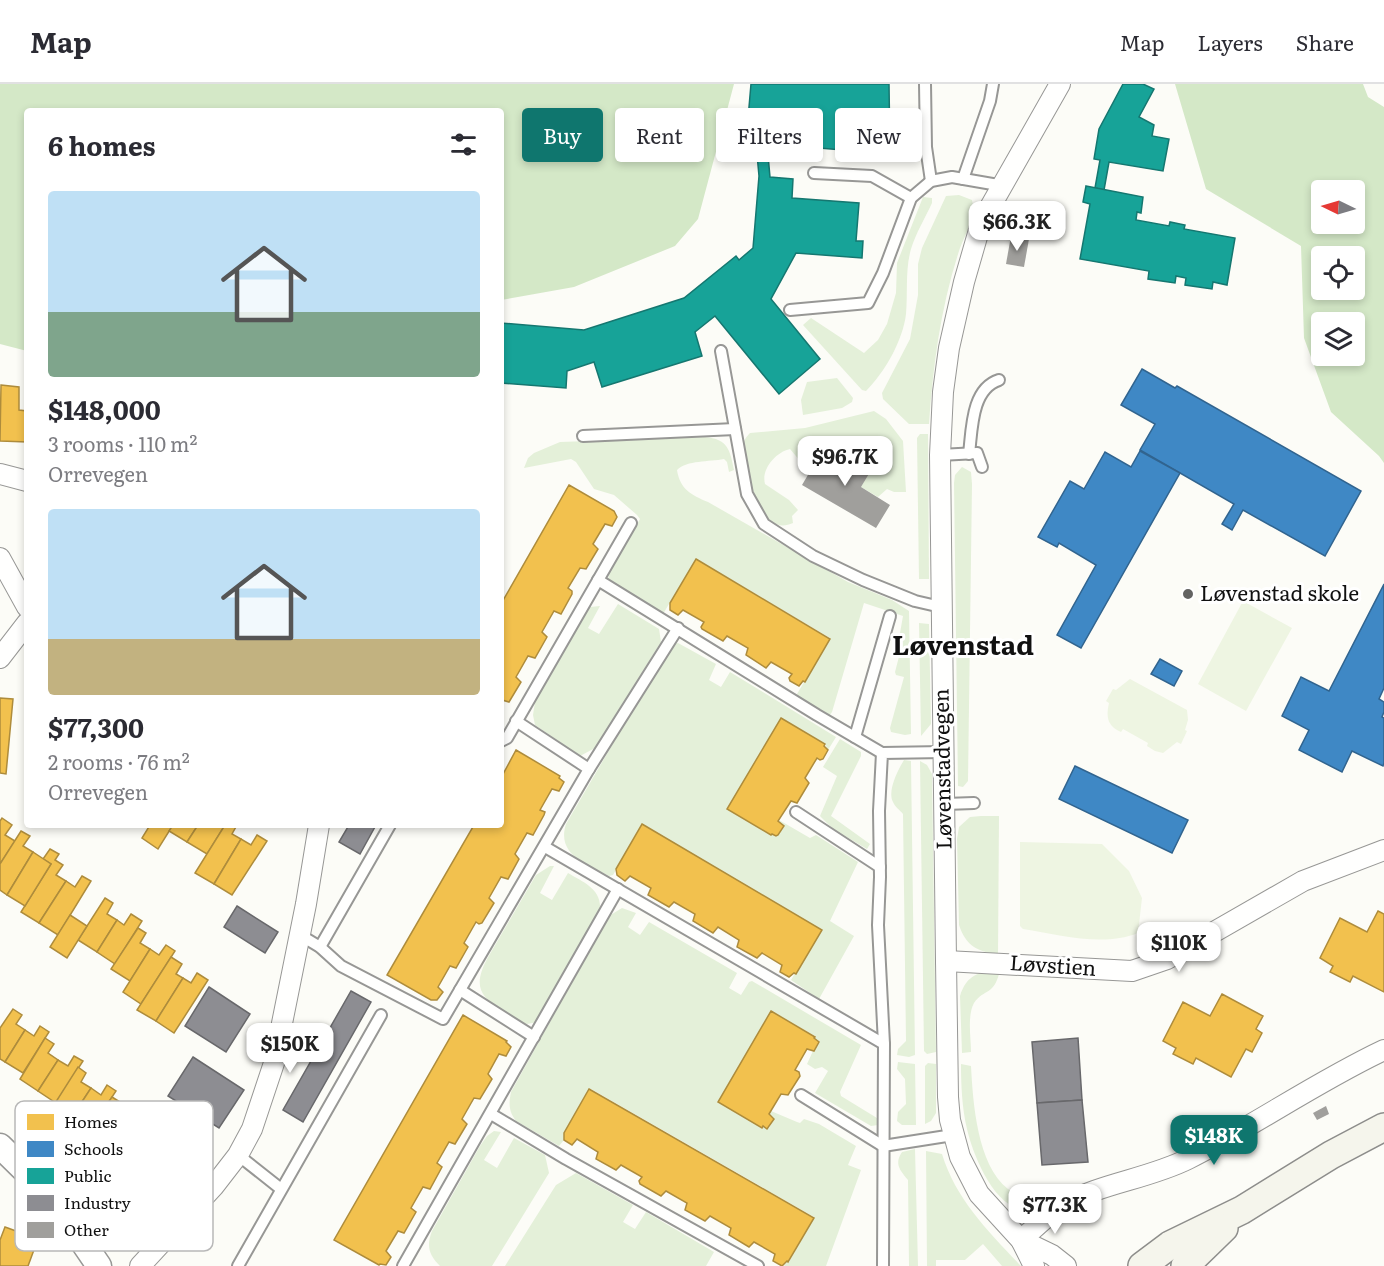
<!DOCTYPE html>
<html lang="en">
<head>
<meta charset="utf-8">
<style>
  :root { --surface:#fff; --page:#f2f2f3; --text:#2b2b33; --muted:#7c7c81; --line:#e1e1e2; --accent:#0f766e }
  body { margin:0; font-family:Literata,serif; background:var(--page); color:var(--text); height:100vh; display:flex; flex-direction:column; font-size:22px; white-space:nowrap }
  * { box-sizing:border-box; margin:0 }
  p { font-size:20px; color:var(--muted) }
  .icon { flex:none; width:33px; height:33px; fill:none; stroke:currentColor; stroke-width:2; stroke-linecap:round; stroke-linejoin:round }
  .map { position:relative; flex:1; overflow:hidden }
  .drawer { position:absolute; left:24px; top:24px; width:480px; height:720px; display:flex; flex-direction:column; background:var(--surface); border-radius:6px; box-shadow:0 3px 9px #0003 }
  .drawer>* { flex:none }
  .banner { position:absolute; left:522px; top:24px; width:570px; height:54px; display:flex; gap:12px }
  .needle { width:39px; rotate:275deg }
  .fabs { position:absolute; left:1311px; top:96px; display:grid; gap:12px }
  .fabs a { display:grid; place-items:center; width:54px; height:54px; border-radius:6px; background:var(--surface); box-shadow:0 3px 9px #0003; font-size:30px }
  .price { position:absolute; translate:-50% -51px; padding:0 14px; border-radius:12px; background:#fff; color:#222; font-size:20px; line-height:39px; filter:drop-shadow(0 2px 3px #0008) }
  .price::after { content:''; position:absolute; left:50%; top:36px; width:18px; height:14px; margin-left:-9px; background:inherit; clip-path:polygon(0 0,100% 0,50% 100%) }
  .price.active { background:var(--accent); color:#fff }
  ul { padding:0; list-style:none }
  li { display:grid; align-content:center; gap:12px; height:318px; padding:0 24px }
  li span { display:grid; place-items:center; height:186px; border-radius:6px; color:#555 }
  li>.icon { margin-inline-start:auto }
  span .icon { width:108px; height:108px; fill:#fffc; stroke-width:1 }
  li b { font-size:26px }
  h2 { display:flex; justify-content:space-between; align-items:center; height:72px; padding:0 24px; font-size:26px }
  .chip { padding:0 21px; border-radius:6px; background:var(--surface); box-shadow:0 3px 9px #0003; font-size:21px; line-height:54px }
  .chip.active { background:var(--accent); color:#fff }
  header { display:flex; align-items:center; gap:36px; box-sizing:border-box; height:84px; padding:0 30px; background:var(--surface); border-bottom:2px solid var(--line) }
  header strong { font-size:28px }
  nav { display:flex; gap:33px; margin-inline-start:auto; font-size:21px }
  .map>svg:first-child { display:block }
  .green { fill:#e4f0d9 }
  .forest { fill:#d4e8c7; fill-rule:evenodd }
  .pitch { fill:#eef5e2 }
  .homes { fill:#f2c14e; stroke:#ae8c3c; stroke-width:1.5 }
  .schools { fill:#3f88c5; stroke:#31648f; stroke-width:1.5 }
  .public { fill:#17a398; stroke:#157770; stroke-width:1.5 }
  .industry { fill:#8d8d92; stroke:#68686b; stroke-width:1.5 }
  .building { fill:#a09f9c }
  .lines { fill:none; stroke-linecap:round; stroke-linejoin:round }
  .service-casing { stroke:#979795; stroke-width:14 }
  .minor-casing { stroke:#979795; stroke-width:22 }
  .tertiary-casing { stroke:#979795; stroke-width:27 }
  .secondary-casing { stroke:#8d8d8b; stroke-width:30 }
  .service { stroke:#fffffe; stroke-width:10 }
  .minor { stroke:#fffffe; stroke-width:20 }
  .tertiary { stroke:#fffffe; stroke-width:24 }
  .secondary { stroke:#f5f5ec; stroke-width:27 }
  .poi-dot { fill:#636362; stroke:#fff; stroke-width:2 }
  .labels { text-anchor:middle; stroke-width:6; stroke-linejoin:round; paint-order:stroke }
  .poi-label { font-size:21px; fill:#111; stroke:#fff; text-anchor:start }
  .street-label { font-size:21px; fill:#111; stroke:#fff }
  .district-label { font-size:27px; font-weight:bold; fill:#111; stroke:#fff }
  .key { fill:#fff; stroke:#b8b8b8; stroke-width:1.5 }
  .key-label { font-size:16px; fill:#111 }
</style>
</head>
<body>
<header>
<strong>Map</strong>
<nav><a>Map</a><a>Layers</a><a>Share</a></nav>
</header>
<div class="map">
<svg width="1384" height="1182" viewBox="0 0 1384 1182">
  <rect width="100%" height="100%" fill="#fcfcf7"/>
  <!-- green -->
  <g class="green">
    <path d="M959 111 972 116C976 132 966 149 960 164 941 221 933 281 929 340H909L883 315 882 309 910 255 918 211V180L922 164 946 112Z"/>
    <path d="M923 113 932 114V119C925 134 916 149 911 165 905 186 908 208 906 230 903 256 885 288 866 307L862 306 803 241 811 234 864 269 878 256 887 240 896 209 897 179Z"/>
    <path d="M837 294 853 314 852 318 842 324 803 331 801 316 807 298Z"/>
    <path d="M874 327 886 335 903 357 906 408H894L887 405 878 413 861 403 869 387 825 362 811 385 807 382 815 368 808 365 801 378 790 365C776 368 761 385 765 400L789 416 798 426 792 432 793 439C765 452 753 409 748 390 746 381 742 371 743 362 744 356 746 353 750 349L805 344Z"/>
    <path d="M920 350H928L929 495H919L917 354Z"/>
    <path d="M705 353C728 355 730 366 734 386L729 388 727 378 724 375C709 378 687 376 677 386 680 405 691 411 708 418L848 498 892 516 909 527 911 650 905 651 891 648 890 644 904 593 896 591 895 588 902 561 900 549 903 532 864 519 832 628 829 632 798 613 797 610 830 554 696 475 663 530 611 500 608 495 610 487 640 435 637 431 614 411 594 405 576 378 571 375 524 384 528 374 534 369 560 358Z"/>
    <path d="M962 383 971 388 972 400 968 697 963 703 958 702 954 399 955 391Z"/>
    <path d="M618 520 659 545 661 558 595 664 580 672 535 641 533 631 535 618 590 523 600 522 588 544 599 550Z"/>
    <path d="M919 539 929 540 931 640 921 652Z"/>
    <path d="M678 559 716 580 709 596 721 603 730 588 836 653 828 666 825 660 727 725 771 751H778L783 743 779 736 810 754 816 751 858 778 830 837 854 852 819 915 791 896 821 846 642 741 613 791 609 792C587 780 556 771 566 740L667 567 671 561Z"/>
    <path d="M840 655 861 668V672L831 732 870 760 867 765 833 745 820 732 837 692 823 683Z"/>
    <path d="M904 676 911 677 915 971 909 973 897 971 898 965 906 957 903 730C900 726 895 723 893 718 887 707 898 686 904 676Z"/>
    <path d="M920 677 927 681 932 690 936 968 927 970 924 967Z"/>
    <path d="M981 732H999L998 871C977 867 966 862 959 841L957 755 959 743 970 733Z"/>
    <path d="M550 782H554L540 809 552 816 568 789C583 798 602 805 600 826L538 938 527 940C518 937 510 931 502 926 478 912 474 900 487 875L536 791Z"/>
    <path d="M622 824 636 829 628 843 640 851 649 838 737 889 729 904 741 911 749 898 752 897 861 961 840 1008 841 1012 877 1034 878 1041 871 1042 815 1009 828 987 822 983 815 985 807 980 818 956 814 954 815 952 771 927 763 1042 769 1044 774 1035 769 1030 771 1027 797 1038 800 1039 804 1035 819 1040 856 1062 848 1081 861 1086 826 1182H784L787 1177 789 1178 814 1133 591 1005H589L564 1049V1056L559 1062 516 1037C508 1027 509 1018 511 1008L609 832Z"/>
    <path d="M1000 886C994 913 984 904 974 919 967 932 971 954 971 968L962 969 960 912C967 890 979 888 1000 886Z"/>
    <path d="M898 978 915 980 916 1041H902L897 1037 898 1028 906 1020 905 995 897 985Z"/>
    <path d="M928 979 936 980V1029L931 1037 925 1040V982Z"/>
    <path d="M961 980 971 982C973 1018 977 1081 1008 1105 1019 1113 1033 1107 1041 1120 1034 1123 1026 1126 1018 1124 992 1118 972 1068 967 1045 962 1024 961 1001 961 980Z"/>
    <path d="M494 1047 501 1048 484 1076 497 1084 514 1054 545 1071 549 1089 492 1182H440C429 1171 426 1162 432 1147L480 1062 487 1052Z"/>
    <path d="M915 1065 918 1182H909L908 1096C900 1086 894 1080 902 1068Z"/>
    <path d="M926 1067 942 1070C956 1116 989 1148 1021 1182H1002L983 1160 965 1176H936V1182H927Z"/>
    <path d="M576 1089 633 1121 623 1138 635 1145 646 1128 714 1168 706 1182H505L556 1101Z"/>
  </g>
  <!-- forest -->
  <g class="forest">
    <path d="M0 0H734L698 135 675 162 574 203 501 216V27H27V267L0 260Z"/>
    <path d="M1175 0H1363L1368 13 1384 23V379L1379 372 1331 328 1304 254 1301 162 1206 105ZM1322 106H1354V140H1322ZM1322 172H1354V206H1322ZM1322 238H1354V272H1322Z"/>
  </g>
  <!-- pitch -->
  <g class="pitch">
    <path d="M1243 517 1292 544 1246 627 1198 600Z"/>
    <path d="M1130 595 1187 626 1188 636 1185 646 1187 647 1181 660 1177 658 1163 669 1155 667 1147 662 1148 659 1123 645 1121 648C1107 642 1106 632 1109 619L1106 617 1113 605 1116 606Z"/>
    <path d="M1020 758 1102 760 1129 787 1142 814 1138 849C1103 863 1060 851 1023 845L1020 842Z"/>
  </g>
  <!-- homes -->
  <g class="homes">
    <path d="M1 301 19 303V326L27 327V358L0 357Z"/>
    <path d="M569 401 614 427 617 433 612 442 605 440 593 460 598 465 586 485 580 484 568 504 572 507V510L561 530 554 527 542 548 547 553 535 574 528 572 516 593 521 598 509 618 502 616 501 618V520Z"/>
    <path d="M696 475 830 555 805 598 803 597 799 602 790 597 789 594 792 590 771 578 766 584 746 571 748 564 727 552 723 557 702 545 701 543 704 538 683 526 678 531 670 526V519Z"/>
    <path d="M0 614 13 615 6 690 0 689Z"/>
    <path d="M781 634 825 660 824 662 828 666 823 675 820 676 817 674 805 694 809 699 797 719 791 717 778 737 784 742 778 751 776 752 772 750 771 751 727 725Z"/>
    <path d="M516 666 560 692 559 694 564 698 559 707 552 705 540 726 545 728 544 731 533 751 527 749 515 770 519 775 508 795 501 793 489 814 494 819 482 839 479 840 476 838 464 859 468 863 456 884 450 882 438 903 443 908 437 916H431L387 891 474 741H501V694Z"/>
    <path d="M2 734 12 741 5 751 15 757 0 780V737Z"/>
    <path d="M642 740 822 846 796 890 794 889 789 893 780 888 782 881 762 869 757 874 737 863 739 856 718 843 713 849 693 837 695 830 674 818 669 823 648 811 651 804 630 792 625 797 617 791 616 785Z"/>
    <path d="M150 741H173L158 765 142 754Z"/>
    <path d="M173 741H198L187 758 169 747Z"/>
    <path d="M198 741H225L207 770 187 758Z"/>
    <path d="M225 741H237L232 750 241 755 214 800 195 789Z"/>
    <path d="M21 747 30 752 23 762 33 768 7 811 0 806V780Z"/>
    <path d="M257 751 267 757 232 811 214 800 241 755 251 761Z"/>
    <path d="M50 765 59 770 55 776 63 781 56 791 66 797 39 839 21 828 51 780 43 775Z"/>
    <path d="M33 768 51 780 25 822 7 811Z"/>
    <path d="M82 792 91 797 58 851 39 839 66 797 75 803Z"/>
    <path d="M105 814 113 819 107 830 117 836 97 868 78 856Z"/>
    <path d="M1378 827 1384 830V908L1353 892 1350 898 1330 888 1333 882 1320 874 1340 834 1367 848Z"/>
    <path d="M131 830 142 837 115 880 97 868 117 836 124 841Z"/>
    <path d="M70 831 87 842 67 874 50 863Z"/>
    <path d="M138 844 146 849 140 859 150 865 130 897 111 885Z"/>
    <path d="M166 861 175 867 141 920 123 908 150 865 159 871Z"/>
    <path d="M171 873 182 880 176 890 183 894 156 937 137 926Z"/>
    <path d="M197 889 208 896 174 949 156 937 183 894 191 899Z"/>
    <path d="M1222 910 1263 932 1256 945 1262 949 1252 968 1246 965 1231 993 1196 974 1193 980 1173 970 1176 964 1163 957 1183 918 1210 932Z"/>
    <path d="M13 925 22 931 16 940 25 946 5 978 0 975V944Z"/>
    <path d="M771 927 815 953 814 954 819 958 814 967 807 965 795 986 799 988 800 992 788 1011 781 1010 769 1030 774 1035 767 1045 763 1042 762 1044 718 1018Z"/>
    <path d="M463 931 507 957 506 958 511 963 506 972 499 970 488 990 492 995 480 1015 474 1014 462 1035 467 1040 455 1060 449 1058 437 1079 442 1083 430 1105 423 1103 411 1124 416 1128 404 1149 398 1147 386 1167 391 1173 386 1181 380 1180 379 1181 334 1156Z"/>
    <path d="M40 942 49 948 23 989 5 978 25 946 34 952Z"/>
    <path d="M45 954 54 960 48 969 58 976 38 1007 20 995Z"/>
    <path d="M74 972 83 977 56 1019 38 1007 58 976 68 982Z"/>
    <path d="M78 983 86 989 81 998 91 1004 70 1036 52 1024Z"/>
    <path d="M107 1001 116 1007 89 1048 70 1036 91 1004 101 1011Z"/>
    <path d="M589 1005 814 1134 788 1178 787 1177 782 1182 773 1177 775 1170 754 1158 749 1163 729 1151 731 1144 710 1132 705 1137 685 1126 687 1119 666 1107 661 1112 640 1100 639 1097 642 1093 621 1081 616 1086 596 1075 598 1068 577 1055 572 1061 564 1056V1049Z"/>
    <path d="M112 1013 120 1018 114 1027 124 1034 104 1065 85 1053Z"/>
    <path d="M5 1143 38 1155 28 1182H0V1156Z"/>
  </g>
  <!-- schools -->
  <g class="schools">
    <path d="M1142 285 1175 304 1177 302 1361 407 1325 472 1243 426 1232 446 1222 440 1234 420 1140 366 1155 340 1121 321Z"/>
    <path d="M1140 367 1180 389 1081 564 1057 551 1096 481 1059 459 1057 463 1038 453 1070 397 1084 405 1105 368 1131 383Z"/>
    <path d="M1384 500V604L1379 615 1384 618V628L1382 633 1384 634V679L1383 682 1352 667 1342 688 1299 666 1309 646 1282 632 1301 593 1329 607Z"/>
    <path d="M1160 575 1182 587 1174 602 1151 590Z"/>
    <path d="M1075 682 1188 736 1172 769 1059 715Z"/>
  </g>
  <!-- public -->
  <g class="public">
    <path d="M751 0H889L890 70 746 58Z"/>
    <path d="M1123 0H1143L1154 5 1139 33 1154 41 1152 52 1169 55 1163 87 1109 78 1104 106 1095 104 1100 76 1094 75 1099 45Z"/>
    <path d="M756 59 767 60 770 93 793 95 792 114 859 119 856 157H863L862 174 796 169 771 215 820 275 779 310 715 232 695 248 702 272 602 303 594 278 567 287 566 304 501 299V239L584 246 684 214 736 172 739 176 753 164 759 92Z"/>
    <path d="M1086 102 1143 113 1141 129 1137 128 1136 136 1169 142 1170 138 1185 141 1184 145 1235 154 1227 201 1213 198 1212 205 1185 201 1186 194 1176 192 1175 199 1148 195 1149 187 1080 175 1090 120 1083 118Z"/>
  </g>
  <!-- industry -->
  <g class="industry">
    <path d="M349 741H376L360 770 339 758Z"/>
    <path d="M237 822 278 848 265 869 224 843Z"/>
    <path d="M209 903 250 930 226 968 185 942Z"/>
    <path d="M351 907 371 918 303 1038 283 1026Z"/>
    <path d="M1078 954 1082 1016 1037 1019 1032 958Z"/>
    <path d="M193 973 244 1006 219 1044 168 1012Z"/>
    <path d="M1082 1016 1088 1078 1042 1081 1037 1019Z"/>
  </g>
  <!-- building -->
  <g class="building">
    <path d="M1011 152 1029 155 1024 183 1006 180Z"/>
    <path d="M825 362 870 388 861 403 890 421 876 444 802 401Z"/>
    <path d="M809 365 815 369 807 384 800 380Z"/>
    <path d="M1326 1022 1329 1030 1317 1036 1313 1029Z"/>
  </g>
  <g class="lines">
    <!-- service casing -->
    <g class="service-casing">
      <g id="service">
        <path d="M925 0 926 63 931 97"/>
        <path d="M814 89 872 92 911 114"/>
        <path d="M963 95 990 17 993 0"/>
        <path d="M790 226 868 219 883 189 911 114 931 97 952 93 1004 102"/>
        <path d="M721 267 747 410 764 440 813 472 863 496 915 517 941 523"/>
        <path d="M583 352 735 345"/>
        <path d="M969 370C972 346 971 305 999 296"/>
        <path d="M940 371 977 369 982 383"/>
        <path d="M598 496 817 631 882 669"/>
        <path d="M855 653 890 532"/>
        <path d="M501 657 507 654 631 439"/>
        <path d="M589 685 678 544"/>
        <path d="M945 720 974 719"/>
        <path d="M796 728 880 783"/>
        <path d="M545 763 884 960"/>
        <path d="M300 851 320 863 341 882 443 935 589 685 516 637"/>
        <path d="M320 863 390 741"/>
        <path d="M460 906 534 953"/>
        <path d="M801 1011 883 1062 953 1051"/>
        <path d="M491 1030 566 1075 758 1182"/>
        <path d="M238 1071 281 1105"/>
        <path d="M121 1096 173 1147"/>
        <path d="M238 1182 381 931"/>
        <path d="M403 1182 618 805"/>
        <path d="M883 1182 884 960 878 841 880 793 879 727 882 669 944 668"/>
      </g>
    </g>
    <!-- minor casing -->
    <g class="minor-casing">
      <g id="minor">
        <path d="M0 390 27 397"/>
        <path d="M0 474 27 523"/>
        <path d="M0 574 27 539"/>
        <path d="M946 877 1132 887 1167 875 1303 797 1384 766"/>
        <path d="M1021 1156C1034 1145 1048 1130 1063 1121 1101 1099 1148 1095 1188 1075 1254 1042 1316 998 1384 966"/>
        <path d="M1021 1156 1052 1171 1066 1182"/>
        <path d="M140 1182 214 1102 238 1071 252 1045 274 979 306 820 319 741"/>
        <path d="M1034 1182 1021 1156 979 1110 960 1073 950 1036 948 1013 946 877 940 371 943 308 949 264 964 198 981 139 1060 0"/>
      </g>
    </g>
    <!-- tertiary casing -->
    <g class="tertiary-casing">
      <path id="tertiary" d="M0 1062 52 1113 99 1182"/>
    </g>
    <!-- secondary casing -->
    <g class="secondary-casing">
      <g id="secondary">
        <path d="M1142 1182 1170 1161 1242 1126 1331 1071 1384 1043"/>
        <path d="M1185 1182 1224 1144"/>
      </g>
    </g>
    <!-- service -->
    <use href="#service" class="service"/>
    <!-- minor -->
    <use href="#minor" class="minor"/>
    <!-- tertiary -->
    <use href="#tertiary" class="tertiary"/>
    <!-- secondary -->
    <use href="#secondary" class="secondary"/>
  </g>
  <!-- markers -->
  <circle class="poi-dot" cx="1188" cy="510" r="6"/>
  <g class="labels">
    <!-- poi labels -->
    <g class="poi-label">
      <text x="1200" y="517">Løvenstad skole</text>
    </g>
    <!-- street labels -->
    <g class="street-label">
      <text transform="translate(943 685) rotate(-91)" y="7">Løvenstadvegen</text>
      <text transform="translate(1053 882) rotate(4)" y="7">Løvstien</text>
    </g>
    <!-- district labels -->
    <g class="district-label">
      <text x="963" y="571">Løvenstad</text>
    </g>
  </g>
  <!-- legend -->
  <rect x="15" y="1017" width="198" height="150" rx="9" class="key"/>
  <rect x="27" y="1030" width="27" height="16" fill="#f2c14e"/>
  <rect x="27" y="1057" width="27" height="16" fill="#3f88c5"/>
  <rect x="27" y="1084" width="27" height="16" fill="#17a398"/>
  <rect x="27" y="1111" width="27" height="16" fill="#8d8d92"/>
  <rect x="27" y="1138" width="27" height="16" fill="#a09f9c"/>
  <g class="key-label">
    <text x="64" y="1044">Homes</text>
    <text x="64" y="1071">Schools</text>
    <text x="64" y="1098">Public</text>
    <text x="64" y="1125">Industry</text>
    <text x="64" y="1152">Other</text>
  </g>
</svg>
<div class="fabs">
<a><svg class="needle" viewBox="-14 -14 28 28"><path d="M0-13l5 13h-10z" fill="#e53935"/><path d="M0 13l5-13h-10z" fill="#7c7c81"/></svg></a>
<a><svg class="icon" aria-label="locate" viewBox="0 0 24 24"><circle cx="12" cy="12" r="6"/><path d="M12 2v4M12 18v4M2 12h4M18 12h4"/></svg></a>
<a><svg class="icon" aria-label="layers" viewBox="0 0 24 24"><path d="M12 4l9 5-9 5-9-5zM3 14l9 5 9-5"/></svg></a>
</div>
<b class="price" style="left:1017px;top:168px">$66.3K</b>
<b class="price" style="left:845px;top:403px">$96.7K</b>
<b class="price" style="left:1179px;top:889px">$110K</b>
<b class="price" style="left:290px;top:990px">$150K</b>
<b class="price active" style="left:1214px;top:1082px">$148K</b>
<b class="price" style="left:1055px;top:1151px">$77.3K</b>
<div class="banner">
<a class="chip active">Buy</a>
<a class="chip">Rent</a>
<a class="chip">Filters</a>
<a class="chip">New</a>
</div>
<section class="drawer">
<h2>6 homes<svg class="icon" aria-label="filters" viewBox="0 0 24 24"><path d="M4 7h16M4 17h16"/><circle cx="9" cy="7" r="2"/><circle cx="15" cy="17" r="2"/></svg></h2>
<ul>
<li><span style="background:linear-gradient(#bfe0f5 65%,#7fa58c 0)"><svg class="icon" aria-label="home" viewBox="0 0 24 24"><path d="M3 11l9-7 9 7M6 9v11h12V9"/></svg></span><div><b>$148,000</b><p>3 rooms · 110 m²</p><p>Orrevegen</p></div></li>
<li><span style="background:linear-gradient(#bfe0f5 70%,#c2b280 0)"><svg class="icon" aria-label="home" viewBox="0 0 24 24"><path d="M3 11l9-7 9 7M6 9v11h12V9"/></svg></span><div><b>$77,300</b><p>2 rooms · 76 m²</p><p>Orrevegen</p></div></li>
</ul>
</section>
</div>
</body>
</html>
